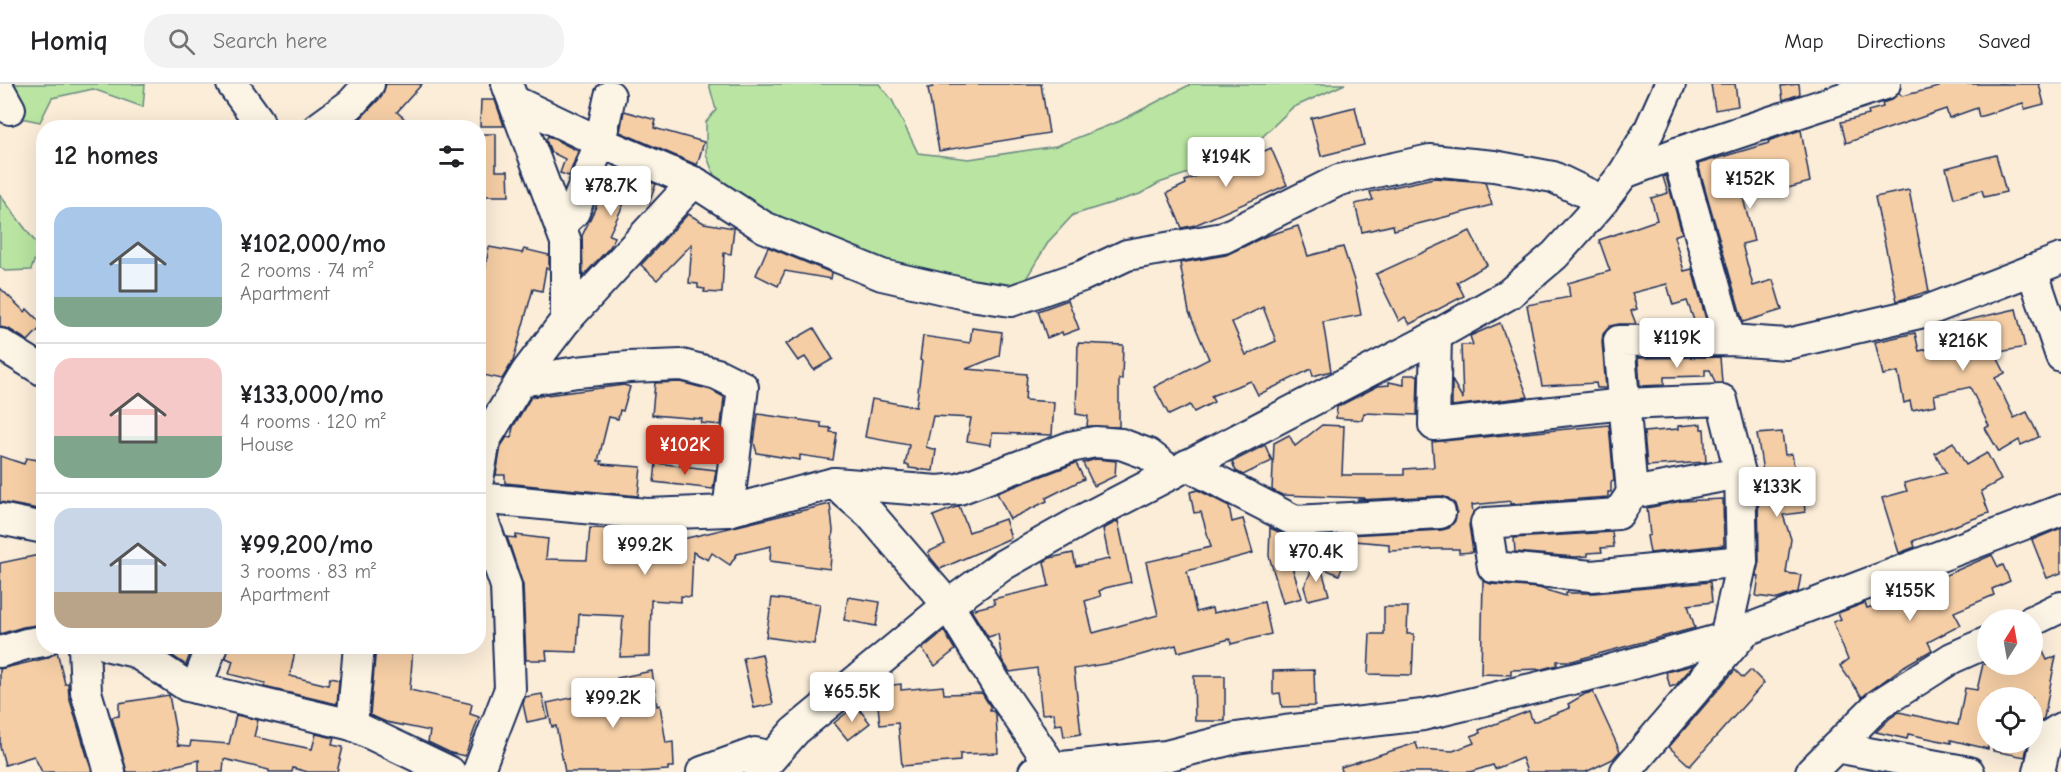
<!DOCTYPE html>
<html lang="en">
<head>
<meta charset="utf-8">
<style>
  :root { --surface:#fff; --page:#f2f2f2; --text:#202124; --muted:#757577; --line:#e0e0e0; --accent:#c8321e }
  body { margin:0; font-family:"Comic Neue",sans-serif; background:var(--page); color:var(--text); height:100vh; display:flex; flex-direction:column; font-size:22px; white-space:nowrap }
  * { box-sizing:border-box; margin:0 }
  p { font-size:20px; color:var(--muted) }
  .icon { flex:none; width:33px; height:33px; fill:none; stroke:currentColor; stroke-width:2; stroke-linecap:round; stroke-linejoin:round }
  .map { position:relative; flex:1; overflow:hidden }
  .side { position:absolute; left:36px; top:36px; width:450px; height:534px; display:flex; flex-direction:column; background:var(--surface); border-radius:24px; box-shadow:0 6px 24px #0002 }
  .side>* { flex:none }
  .needle { width:39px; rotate:11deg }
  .fabs { position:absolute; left:1977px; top:525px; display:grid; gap:12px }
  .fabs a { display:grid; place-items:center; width:66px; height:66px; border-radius:50%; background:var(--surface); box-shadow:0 6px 24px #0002; font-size:30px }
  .price { position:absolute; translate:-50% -51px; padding:0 14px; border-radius:6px; background:#fff; color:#222; font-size:20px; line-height:39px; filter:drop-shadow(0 2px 3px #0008) }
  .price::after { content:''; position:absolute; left:50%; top:36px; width:18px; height:14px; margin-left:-9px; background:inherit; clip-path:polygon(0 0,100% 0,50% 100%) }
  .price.on { background:var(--accent); color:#fff }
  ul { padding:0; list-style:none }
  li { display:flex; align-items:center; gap:18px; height:150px; padding:0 18px }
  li+li { border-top:2px solid var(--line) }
  li span { display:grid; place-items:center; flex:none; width:168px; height:120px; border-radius:18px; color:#555 }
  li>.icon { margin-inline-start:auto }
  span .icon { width:72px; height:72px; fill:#fffc; stroke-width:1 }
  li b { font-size:26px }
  h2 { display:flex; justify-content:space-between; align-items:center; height:72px; padding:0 18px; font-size:26px }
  header { display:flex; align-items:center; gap:36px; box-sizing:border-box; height:84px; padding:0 30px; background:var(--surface); border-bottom:2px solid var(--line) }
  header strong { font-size:28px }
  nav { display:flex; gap:33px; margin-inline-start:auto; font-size:21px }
  .search { width:420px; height:54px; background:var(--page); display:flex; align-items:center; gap:15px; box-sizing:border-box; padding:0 21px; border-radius:24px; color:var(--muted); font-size:22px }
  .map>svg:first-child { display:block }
  .green { fill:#b9e4a1; stroke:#6a8a80; stroke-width:1.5 }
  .building { fill:#f5cea5; stroke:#1b2f5e; stroke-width:1.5; fill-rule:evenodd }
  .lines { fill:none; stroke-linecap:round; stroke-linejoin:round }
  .minor-casing { stroke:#1b2f5e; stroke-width:34 }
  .minor { stroke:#fcf5e5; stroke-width:30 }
</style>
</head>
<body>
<header>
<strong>Homiq</strong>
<div class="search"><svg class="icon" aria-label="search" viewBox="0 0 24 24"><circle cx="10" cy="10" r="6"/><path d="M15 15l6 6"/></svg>Search here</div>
<nav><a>Map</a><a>Directions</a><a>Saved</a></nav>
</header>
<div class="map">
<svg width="2061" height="688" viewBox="0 0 2061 688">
  <rect width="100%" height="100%" fill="#fbedd8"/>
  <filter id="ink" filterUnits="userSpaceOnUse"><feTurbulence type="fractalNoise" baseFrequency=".0167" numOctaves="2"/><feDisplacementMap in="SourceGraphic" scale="12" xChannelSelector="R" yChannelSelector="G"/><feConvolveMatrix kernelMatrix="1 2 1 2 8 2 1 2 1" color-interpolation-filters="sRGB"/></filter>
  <g filter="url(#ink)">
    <!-- green -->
    <g class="green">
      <path d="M13 0H145L143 23 93 5 52 14 40 38 21 34Z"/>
      <path d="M709 0H879L892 16 918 69 969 75 1056 62 1120 37 1191 0H1345L1292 24 1253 62 1218 79 1159 99 1140 110 1073 131 1049 157 1018 208 910 190 725 120 706 70V38L716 26Z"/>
      <path d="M0 111 39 163 31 186 5 187 0 183Z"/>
    </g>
    <!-- building -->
    <g class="building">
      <path d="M386 0H422L397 28 415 44H367L359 36 382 12Z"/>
      <path d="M932 0H1041L1049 49 939 67 928 4 933 3Z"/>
      <path d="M1711 0H1735L1738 22 1715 26Z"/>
      <path d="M1799 0 1800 10 1783 16 1781 2Z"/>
      <path d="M1938 0H2039L2044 20 2025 25 2023 19 1979 33 1977 24 1949 34 1946 25 1846 59 1841 38 1869 31 1868 27 1883 23 1882 19 1891 16 1899 9 1902 12 1939 3Z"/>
      <path d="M481 16H495L504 42H480Z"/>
      <path d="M1355 23 1364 61 1321 72 1311 34Z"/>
      <path d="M624 27 656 36 654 44 704 58 697 81 620 48Z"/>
      <path d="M1801 46 1810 98 1784 105 1781 94 1741 106 1754 157 1742 160 1753 202 1773 196 1782 226 1743 238 1698 80 1769 59 1768 57Z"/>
      <path d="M478 50H496V87H508L509 112H478Z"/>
      <path d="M548 52 578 67 569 92 560 89 565 75 551 68 546 56Z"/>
      <path d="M1271 64 1287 101 1195 141 1182 144 1167 109 1186 100 1185 97 1242 72 1244 76Z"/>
      <path d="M1996 71 2006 108 1984 113 1982 106 1954 114 1946 84Z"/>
      <path d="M621 86 656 100 649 119 628 111 609 151 615 153 610 163 583 192 582 152 600 114 608 119Z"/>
      <path d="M1666 92 1682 149 1674 152 1684 187 1692 185 1707 239H1695L1687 217 1673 221 1667 200 1632 209 1637 225 1631 227 1636 240H1619L1610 242 1603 250 1602 258 1606 304H1597L1596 299 1542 302 1527 221 1570 213 1568 199 1610 187 1599 156 1657 136 1651 114 1668 109 1663 93Z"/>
      <path d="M1434 94 1485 98 1492 121 1394 146 1393 141 1362 148 1355 120 1373 116 1370 108Z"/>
      <path d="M1909 106 1929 207 1897 217 1875 113Z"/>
      <path d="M688 130 704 139 734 144 731 170 724 169 722 209 704 208 705 205 698 204V200L689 199 692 160 657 196 641 181Z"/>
      <path d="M1298 142 1308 172 1343 163 1355 200 1361 231 1323 238 1331 287 1313 292 1311 285 1258 311 1251 297 1211 312 1214 318 1194 328 1190 321 1169 331 1154 303 1209 275 1189 228 1180 179 1226 171 1266 152ZM1263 223 1276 257 1246 271 1232 238Z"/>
      <path d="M1470 147 1487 181 1457 198 1464 212 1410 240 1405 233 1399 237 1376 190Z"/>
      <path d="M489 163 522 169 524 165 549 171V185L546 184 542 207 533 205 513 277 502 295 478 290V226L482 213 478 211V205L484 193Z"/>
      <path d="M768 163 832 189 831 195 785 187 778 202 756 191Z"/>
      <path d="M0 204 25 228 27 225 43 241 28 257 9 245 0 243Z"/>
      <path d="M1068 216 1079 245 1063 251 1062 248 1047 254 1038 227Z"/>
      <path d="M2016 225 2025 263 1995 269 2005 289 1995 294 2014 334 2027 328 2039 353 2021 361 2019 356 1999 368 1985 344 1989 342 1970 303 1934 311 1936 321 1912 326 1910 317 1904 319 1898 288 1883 291 1875 258 1915 249 1919 267 1961 257 1955 239Z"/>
      <path d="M1500 239 1528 313 1452 322V296L1463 315 1461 261H1473L1470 252Z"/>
      <path d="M814 244 833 275 814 286 805 273 798 277 786 260Z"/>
      <path d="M972 244 1002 248 999 272 966 285 1027 290 1025 316 1054 318 1052 351 992 349 991 361 967 357 971 334 933 332 926 363 936 366 933 387 909 384V381H905L909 361 865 353 872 315 916 323 922 277 920 276 923 252 970 259Z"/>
      <path d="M1078 259 1123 261 1122 295H1119V343L1087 342 1088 332 1076 330Z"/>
      <path d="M1720 273 1722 299H1715L1710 286H1705V292L1664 293V301L1640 302 1638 274Z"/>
      <path d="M1404 291H1418L1417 331 1364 329 1362 336 1336 334 1337 323 1378 302 1389 301V298L1404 301Z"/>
      <path d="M680 298 711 306 724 313 721 341 701 339 702 335 652 331 655 299Z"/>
      <path d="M624 301 630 303 623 327 620 326 618 335 609 333 598 377H602L601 380 641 383 638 412 505 399V391H496L501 362 507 353 511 354 513 343 531 313Z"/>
      <path d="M758 330 821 339V343L831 344 830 348 837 349 833 376 800 371V376L757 369 754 359Z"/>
      <path d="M1701 340V345H1704L1706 378 1647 382 1644 348 1678 345V342Z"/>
      <path d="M1322 341 1344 342 1342 391H1404V385L1434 383 1432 358 1609 341 1614 397 1611 398V408H1608V413L1511 420V417L1472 421 1473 429 1469 441 1473 468 1459 469V465H1437L1389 467V460L1354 457 1353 463H1351L1339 491 1325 485 1328 452 1442 446 1449 444 1455 437 1457 427 1455 420 1448 414 1440 412 1357 416 1365 414 1282 411 1272 406 1274 359 1289 351 1295 362Z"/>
      <path d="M1782 348 1785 371 1792 370 1796 394H1802L1805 428 1783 431 1791 455 1786 489 1801 491 1798 508 1778 515 1756 512 1759 492H1756L1759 477 1758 401 1765 400 1757 350Z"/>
      <path d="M1953 358 1966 381 1987 369 2001 396 1981 407 1989 429 1913 457 1915 463 1899 469 1882 414 1907 407 1904 399 1946 389 1935 369Z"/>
      <path d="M1265 361 1272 377 1243 391 1236 387 1232 378Z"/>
      <path d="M0 372 24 380 26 374 44 377V418L39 417 38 425 0 418Z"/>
      <path d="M1096 375 1116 377 1115 392 1094 402 1083 379Z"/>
      <path d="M656 379 716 386 713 405 654 398Z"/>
      <path d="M1076 379 1084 395 1046 414 1047 417 1010 435 997 409Z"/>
      <path d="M1198 406 1229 422 1232 438 1243 435 1253 469 1187 487 1196 528 1212 524 1213 529 1264 518 1271 550 1231 560 1230 555 1178 568 1176 561 1116 578 1074 585 1081 650 1064 653 1062 640 1055 641 1054 629 1042 630 1037 584 1010 588 1002 576 998 550 988 553 971 526 995 520 993 515 1049 502 1044 478 1050 474 1073 469 1076 482 1109 475 1103 445 1118 437 1131 498 1105 504 1099 507 1101 512 1085 517 1093 549 1158 531 1146 478 1211 463 1201 428 1194 429 1190 408Z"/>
      <path d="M1723 415 1724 461 1650 469 1647 452 1650 451 1647 424 1681 417Z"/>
      <path d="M830 420 833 446 830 485 770 477 771 462 737 470 730 481 712 469 708 476 693 468 691 513 681 512V518L651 516 650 572 620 573 623 532 579 530 577 568 546 567 547 576H526L523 501 507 453 516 454V451L548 455 546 475 587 476 590 444 618 445 624 469Z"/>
      <path d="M959 422 969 448 1005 435 1011 454 940 485 931 474 928 468 945 460 933 432Z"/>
      <path d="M1270 444 1281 449 1302 514 1283 519 1269 472Z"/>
      <path d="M2061 444V489L2047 494 2032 456Z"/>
      <path d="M1612 448 1614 463 1601 464 1602 468 1588 469V472L1575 473 1515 468 1514 454Z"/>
      <path d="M44 470V540L23 543 0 550V479Z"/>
      <path d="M1992 471 1998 483 2003 481 2010 497 1992 505 1994 511 1954 528 1961 541 1928 558 1932 566 1906 581 1862 613 1840 582 1848 576 1833 538 1841 535 1838 529 1865 519 1867 524 1907 512 1904 504 1936 492 1937 495Z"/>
      <path d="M1318 472 1329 511 1308 516 1304 503Z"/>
      <path d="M1483 497 1491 500 1539 504 1566 512V509H1594L1710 498 1712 518 1688 521 1695 544 1572 577H1557V581L1542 585 1511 586V591L1481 590Z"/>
      <path d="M848 513 880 518 876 542 844 536Z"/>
      <path d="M772 514 820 520 814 560 766 553Z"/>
      <path d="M1384 523H1408L1407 550H1414L1412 591 1368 590 1370 550H1384Z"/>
      <path d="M944 547 955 566 935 582 922 565Z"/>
      <path d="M2039 559 2047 576 2056 572 2044 634 2032 646V614H1988V665L1951 656V659L1908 650 1907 655 1876 648 1889 635 1899 628 1958 641 1965 604 1977 606 1983 580H2032V575L2036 576Z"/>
      <path d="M173 562H193L186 581 170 570Z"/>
      <path d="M229 562H296L290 592 328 601 330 594 339 596 337 620 264 603 265 599 229 590 233 577 226 574Z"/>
      <path d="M376 562H413L410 606 472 620 470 630 479 633 465 672 451 669 428 658 430 647 386 638 370 631Z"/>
      <path d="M57 567 65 600 68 599 69 613 92 688H42L34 672 5 681 0 663V585L47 574Z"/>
      <path d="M762 570 773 620 754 624 743 574Z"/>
      <path d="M1694 581 1676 601 1670 603 1666 588Z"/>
      <path d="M1314 586 1315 622 1282 623 1280 609 1273 610V587Z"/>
      <path d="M1735 586 1743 594 1751 586 1764 599 1690 682 1669 663Z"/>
      <path d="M652 587 657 622 660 621 666 659 673 658 674 683H668V686L638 688H565L556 642 552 643 547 619 590 610V606L619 603 617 594Z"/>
      <path d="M1194 592H1225V637H1195Z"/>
      <path d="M901 600V606L943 602 944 610 982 609 990 622V627H993L996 631 998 669 960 670V677L902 682 898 639 880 641 876 603Z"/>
      <path d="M1593 608 1620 667 1613 675 1586 688H1527L1522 674 1495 685 1493 681 1470 688H1342L1341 683 1416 659 1418 665 1453 667 1474 659 1471 652 1480 649 1479 646 1529 627 1533 638 1570 624 1568 620 1585 610Z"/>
      <path d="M542 610 547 634 527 638 523 620 525 613Z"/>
      <path d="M169 611 178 661 190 662 191 657 229 660 236 631 258 636 254 653 312 665 316 650 334 654 332 661 343 663 337 688H308L293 684 292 688H269V686L224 675 223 688H199V676L147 688H127L112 633 119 632V619Z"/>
      <path d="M856 621 870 639 848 656 834 639Z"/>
      <path d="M1993 658H2028L2025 673 1993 667Z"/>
    </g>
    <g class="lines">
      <!-- minor casing -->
      <g class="minor-casing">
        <g id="minor">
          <path d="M232 0 258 36 260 44"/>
          <path d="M507 0 566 158V236"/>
          <path d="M0 7 10 25"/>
          <path d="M514 17 600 58 696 99"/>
          <path d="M318 44 351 20 369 0"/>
          <path d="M1677 69 1730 256"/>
          <path d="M1624 89 1677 69 1885 0"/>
          <path d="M560 141 574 128 600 58 610 12"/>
          <path d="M2032 186 2061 272"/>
          <path d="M1436 252 1434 341 1624 320 1722 316 1740 389"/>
          <path d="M0 260 44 287"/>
          <path d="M521 297 577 288 629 283 682 281 717 290 743 303 728 427"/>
          <path d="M1187 381 1295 437 1440 429"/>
          <path d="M478 396 485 356 527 287 566 236 689 103 696 99 764 143 882 191 970 211 1011 217 1082 192 1127 171 1223 154 1339 96 1430 76 1494 82 1553 93 1603 117"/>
          <path d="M834 399 938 407 959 405 1070 363 1095 358 1121 360 1148 370 1173 389"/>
          <path d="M1632 409 1618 430 1486 439 1493 483 1592 492 1742 477"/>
          <path d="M478 414 647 430 728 427 834 399 870 430 948 521 1002 609 1053 684"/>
          <path d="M0 435 44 444"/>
          <path d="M2032 537 2061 523"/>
          <path d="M1725 554 1742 477 1740 389 1632 409 1619 257 1730 256 1787 260 1924 228 2061 175"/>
          <path d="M84 562 86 608 110 688"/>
          <path d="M109 562 135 568 187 602 352 641 450 688"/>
          <path d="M0 568 26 560 44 557"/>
          <path d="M196 604 212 562"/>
          <path d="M352 641 359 562"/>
          <path d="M1836 663 1969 688"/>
          <path d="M1626 687 1745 547"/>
          <path d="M478 688 510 605 506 502 478 422"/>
          <path d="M702 688 755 669 771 673"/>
          <path d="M759 688 795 647 948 521 1003 481 1086 434 1423 259 1509 210 1555 171 1597 124 1624 89 1649 47 1670 0"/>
          <path d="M1034 688 1053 684 1166 672 1236 654 1285 647 1423 631 1610 586 1725 554 2061 426"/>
          <path d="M1811 688 1878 621 1952 574 1988 558"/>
          <path d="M2039 688 2047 653 2061 644"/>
        </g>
      </g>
      <!-- minor -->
      <use href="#minor" class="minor"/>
    </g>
  </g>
</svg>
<div class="fabs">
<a><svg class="needle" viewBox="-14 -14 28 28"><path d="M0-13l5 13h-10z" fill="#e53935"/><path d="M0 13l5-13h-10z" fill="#757577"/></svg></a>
<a><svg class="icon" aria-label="locate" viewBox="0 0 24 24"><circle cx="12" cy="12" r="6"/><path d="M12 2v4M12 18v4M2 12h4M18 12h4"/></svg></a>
</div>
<b class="price" style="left:1226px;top:104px">¥194K</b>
<b class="price" style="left:1750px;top:126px">¥152K</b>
<b class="price" style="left:611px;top:133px">¥78.7K</b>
<b class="price" style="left:1677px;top:285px">¥119K</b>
<b class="price" style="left:1963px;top:288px">¥216K</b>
<b class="price on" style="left:685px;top:392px">¥102K</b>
<b class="price" style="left:1777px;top:434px">¥133K</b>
<b class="price" style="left:645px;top:492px">¥99.2K</b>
<b class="price" style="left:1316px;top:499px">¥70.4K</b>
<b class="price" style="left:1910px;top:538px">¥155K</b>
<b class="price" style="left:852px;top:639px">¥65.5K</b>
<b class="price" style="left:613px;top:645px">¥99.2K</b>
<section class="side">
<h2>12 homes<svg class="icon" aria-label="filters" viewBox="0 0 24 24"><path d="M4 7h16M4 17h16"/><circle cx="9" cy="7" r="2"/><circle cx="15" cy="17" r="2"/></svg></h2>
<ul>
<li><span style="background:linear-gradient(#a9c7e8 75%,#7fa58c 0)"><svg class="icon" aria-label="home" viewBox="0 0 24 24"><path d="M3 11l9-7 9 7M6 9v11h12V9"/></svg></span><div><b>¥102,000/mo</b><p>2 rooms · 74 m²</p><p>Apartment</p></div></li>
<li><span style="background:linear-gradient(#f6c9c9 65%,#7fa58c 0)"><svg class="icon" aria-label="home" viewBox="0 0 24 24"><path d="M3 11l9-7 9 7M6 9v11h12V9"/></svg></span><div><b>¥133,000/mo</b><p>4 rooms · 120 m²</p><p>House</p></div></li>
<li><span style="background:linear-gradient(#c9d6e8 70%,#b9a48a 0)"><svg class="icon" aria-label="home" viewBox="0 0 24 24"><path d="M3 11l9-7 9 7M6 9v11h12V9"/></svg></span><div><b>¥99,200/mo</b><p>3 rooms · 83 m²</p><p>Apartment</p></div></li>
</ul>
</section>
</div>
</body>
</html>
